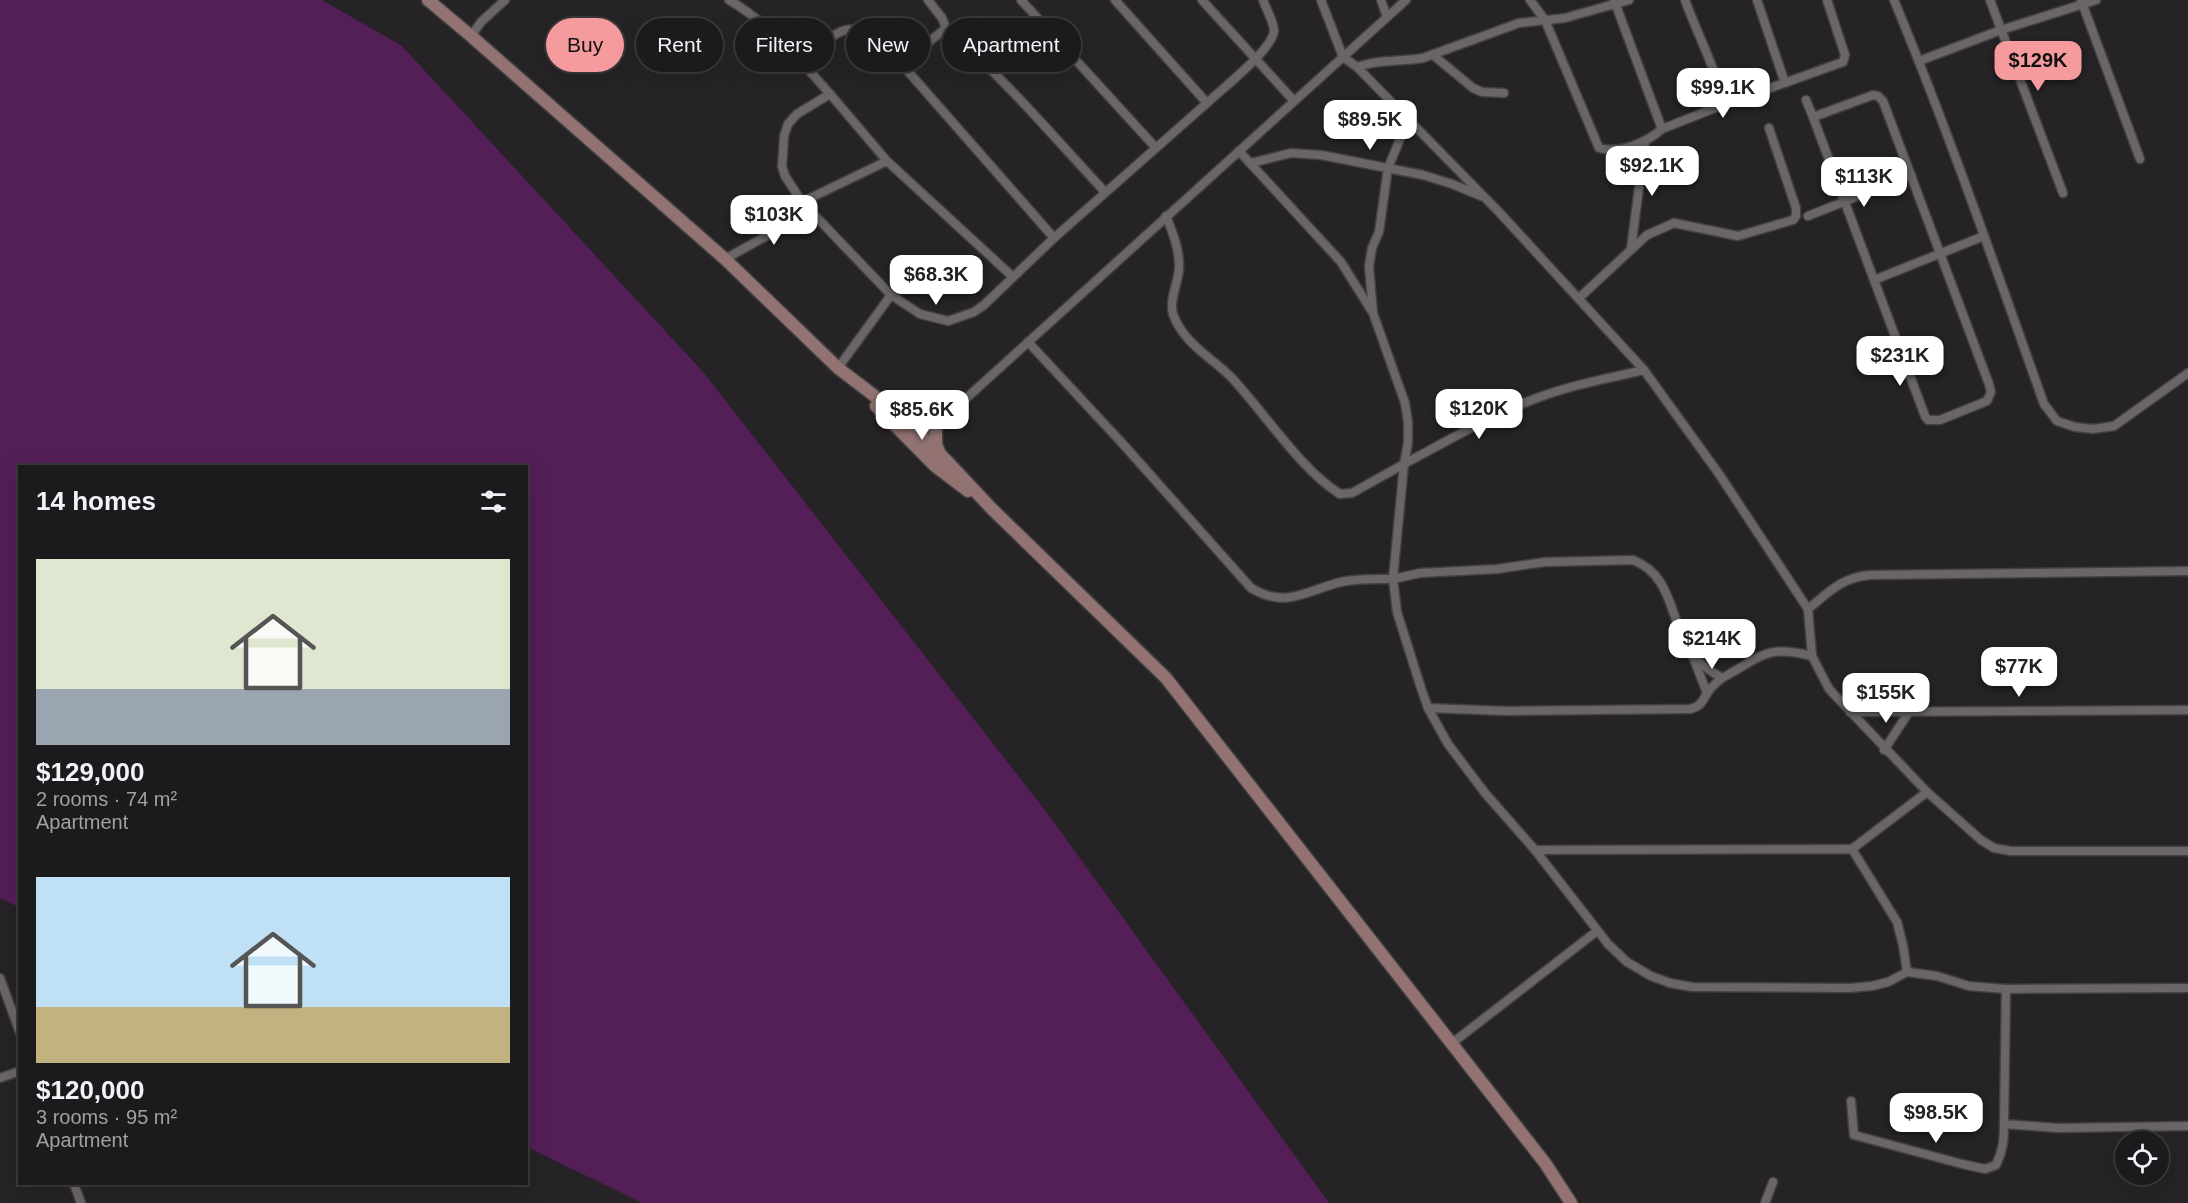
<!DOCTYPE html>
<html lang="en">
<head>
<meta charset="utf-8">
<style>
  :root { --surface:#1c1a1c; --page:#292729; --text:#f1f3f6; --muted:#a0a1a3; --line:#3a383b; --accent:#f59b9d }
  body { margin:0; font-family:Arial,sans-serif; background:var(--page); color:var(--text); height:100vh; display:flex; flex-direction:column; font-size:22px; white-space:nowrap }
  * { box-sizing:border-box; margin:0 }
  p { font-size:20px; color:var(--muted) }
  .icon { flex:none; width:33px; height:33px; fill:none; stroke:currentColor; stroke-width:2; stroke-linecap:round; stroke-linejoin:round }
  .map { position:relative; flex:1; overflow:hidden }
  .panel { position:absolute; left:18px; top:465px; width:510px; height:720px; display:flex; flex-direction:column; background:var(--surface); border-radius:0px; box-shadow:0 6px 24px #0002,0 0 0 2px var(--line) }
  .panel>* { flex:none }
  .guide { position:absolute; left:546px; top:18px; width:570px; height:54px; display:flex; gap:12px }
  .buttons { position:absolute; left:2115px; top:1131px; display:grid; gap:12px }
  .buttons a { display:grid; place-items:center; width:54px; height:54px; border-radius:50%; background:var(--surface); box-shadow:0 6px 24px #0002,0 0 0 2px var(--line); font-size:30px }
  .price { position:absolute; translate:-50% -51px; padding:0 14px; border-radius:12px; background:#fff; color:#222; font-size:20px; line-height:39px; filter:drop-shadow(0 2px 3px #0008) }
  .price::after { content:''; position:absolute; left:50%; top:36px; width:18px; height:14px; margin-left:-9px; background:inherit; clip-path:polygon(0 0,100% 0,50% 100%) }
  .price.current { background:var(--accent); color:#111 }
  ul { padding:0; list-style:none }
  li { display:grid; align-content:center; gap:12px; height:318px; padding:0 18px }
  li span { display:grid; place-items:center; height:186px; border-radius:0px; color:#555 }
  li>.icon { margin-inline-start:auto }
  span .icon { width:108px; height:108px; fill:#fffc; stroke-width:1 }
  li b { font-size:26px }
  h2 { display:flex; justify-content:space-between; align-items:center; height:72px; padding:0 18px; font-size:26px }
  .tag { padding:0 21px; border-radius:27px; background:var(--surface); box-shadow:0 6px 24px #0002,0 0 0 2px var(--line); font-size:21px; line-height:54px }
  .tag.current { background:var(--accent); color:#111 }
  .map>svg:first-child { display:block }
  .green { fill:#541e57 }
  .lines { fill:none; stroke-linecap:round; stroke-linejoin:round }
  .street-casing { stroke:#424042; stroke-width:11 }
  .secondary-casing { stroke:#424042; stroke-width:15 }
  .street { stroke:#696569; stroke-width:8 }
  .secondary { stroke:#927372; stroke-width:12 }
</style>
</head>
<body>
<div class="map">
<svg width="2188" height="1203" viewBox="0 0 2188 1203">
  <rect width="100%" height="100%" fill="#262326"/>
  <!-- green -->
  <path class="green" d="M0 0H322L402 46 704 373 1048 814 1329 1203H642L527 1147 526 466H20L19 907 0 898Z"/>
  <g class="lines">
    <!-- street casing -->
    <g class="street-casing">
      <g id="street">
        <path d="M729 0C773 26 797 57 830 94L797 114 788 124 784 136 783 153 782 166 785 176 802 202 891 295 920 314 948 321 974 312 984 305 1054 238 1207 103"/>
        <path d="M928 0 942 18 946 28"/>
        <path d="M1021 0 1156 148"/>
        <path d="M1115 0 1207 103C1222 89 1272 50 1274 31 1274 22 1266 9 1263 0"/>
        <path d="M1202 0 1294 101"/>
        <path d="M1321 0 1343 57 1357 67 1499 212 1644 370 1719 474 1808 609 1812 656 1829 689 1927 792 1981 840 1994 848 2011 851H2188"/>
        <path d="M1381 0 1387 17"/>
        <path d="M1530 0 1545 20 1599 148C1620 154 1646 143 1662 129"/>
        <path d="M1614 0 1662 129 1725 104 1843 62 1845 55 1827 0"/>
        <path d="M1685 0C1698 35 1715 68 1725 104"/>
        <path d="M1757 0 1785 83"/>
        <path d="M1894 0C1949 133 1996 269 2044 404L2057 421 2075 427 2093 429 2114 426 2188 373"/>
        <path d="M1990 0 2063 193"/>
        <path d="M2081 0 2140 159"/>
        <path d="M471 36 481 22 505 0"/>
        <path d="M1433 55 1473 88 1482 92 1504 93"/>
        <path d="M1919 61 2001 30 2096 0"/>
        <path d="M804 65C845 18 853 19 898 60"/>
        <path d="M1357 67C1379 59 1400 62 1423 58L1519 23 1565 18 1629 0"/>
        <path d="M830 94 887 161"/>
        <path d="M1806 100 1813 117 1925 416 1928 420H1940L1987 401 1991 392 1989 384 1883 101 1878 96 1873 95 1813 117"/>
        <path d="M1239 151 1341 262 1371 310"/>
        <path d="M1251 163 1291 153 1321 155 1423 175 1452 184 1481 196"/>
        <path d="M802 202 887 161 1013 277"/>
        <path d="M1166 216C1173 233 1180 251 1179 269 1178 283 1169 300 1173 314 1183 343 1211 357 1231 377 1264 412 1300 469 1340 494L1352 493 1404 464 1408 443V422L1405 403 1373 313 1369 266 1372 248 1379 232 1388 168 1403 132 1406 116"/>
        <path d="M1808 216 1911 175"/>
        <path d="M1054 238 898 60 930 41 946 28C1004 78 1053 136 1105 192"/>
        <path d="M1631 249 1645 141"/>
        <path d="M725 259 811 211"/>
        <path d="M1874 280 1984 236"/>
        <path d="M1579 298 1647 235 1674 223 1738 236 1793 220 1796 216V208L1769 128"/>
        <path d="M1028 342 1122 443 1251 588C1286 609 1305 591 1341 582 1358 578 1376 579 1393 579L1404 464C1447 441 1491 415 1537 398 1572 385 1608 378 1644 370"/>
        <path d="M838 368 891 295"/>
        <path d="M919 441 1406 0"/>
        <path d="M1808 609C1829 592 1841 578 1869 575L2188 571"/>
        <path d="M1812 656C1764 644 1762 657 1722 678 1712 672 1700 665 1693 655 1669 624 1675 576 1633 560L1545 562 1497 569 1420 573 1393 579 1397 612 1421 688 1428 708 1448 744 1485 793 1535 850 1608 944 1627 962 1651 976 1670 983 1692 987 1850 988 1872 986 1888 982 1907 972 1937 976 1969 986 2006 989"/>
        <path d="M1693 657 1707 693"/>
        <path d="M1428 708 1506 711 1690 709C1702 706 1702 701 1708 692 1711 687 1717 682 1722 678"/>
        <path d="M1850 712 2188 710"/>
        <path d="M1884 750 1909 712"/>
        <path d="M1852 849 1927 792"/>
        <path d="M1535 850 1852 849 1897 922 1903 945 1907 972"/>
        <path d="M0 978 20 1033"/>
        <path d="M2188 988 2006 989 2004 1124 2058 1128 2188 1126"/>
        <path d="M1451 1044 1597 931"/>
        <path d="M0 1078 20 1071"/>
        <path d="M1851 1101 1854 1135 1962 1164 1985 1169 1996 1165C2003 1151 2004 1140 2004 1124"/>
        <path d="M74 1184 81 1203"/>
        <path d="M1765 1203 1773 1182"/>
      </g>
    </g>
    <!-- secondary casing -->
    <g class="secondary-casing">
      <g id="secondary">
        <path d="M428 0 471 36 725 259 838 368 872 394 923 438 946 460 992 509 1166 678 1545 1163 1571 1203"/>
        <path d="M876 406 935 466 968 491"/>
        <path d="M907 424 936 425V444L940 454"/>
      </g>
    </g>
    <!-- street -->
    <use href="#street" class="street"/>
    <!-- secondary -->
    <use href="#secondary" class="secondary"/>
  </g>
</svg>
<div class="buttons">
<a><svg class="icon" aria-label="locate" viewBox="0 0 24 24"><circle cx="12" cy="12" r="6"/><path d="M12 2v4M12 18v4M2 12h4M18 12h4"/></svg></a>
</div>
<b class="price current" style="left:2038px;top:92px">$129K</b>
<b class="price" style="left:1723px;top:119px">$99.1K</b>
<b class="price" style="left:1370px;top:151px">$89.5K</b>
<b class="price" style="left:1652px;top:197px">$92.1K</b>
<b class="price" style="left:1864px;top:208px">$113K</b>
<b class="price" style="left:774px;top:246px">$103K</b>
<b class="price" style="left:936px;top:306px">$68.3K</b>
<b class="price" style="left:1900px;top:387px">$231K</b>
<b class="price" style="left:1479px;top:440px">$120K</b>
<b class="price" style="left:922px;top:441px">$85.6K</b>
<b class="price" style="left:1712px;top:670px">$214K</b>
<b class="price" style="left:2019px;top:698px">$77K</b>
<b class="price" style="left:1886px;top:724px">$155K</b>
<b class="price" style="left:1936px;top:1144px">$98.5K</b>
<div class="guide">
<a class="tag current">Buy</a>
<a class="tag">Rent</a>
<a class="tag">Filters</a>
<a class="tag">New</a>
<a class="tag">Apartment</a>
</div>
<section class="panel">
<h2>14 homes<svg class="icon" aria-label="filters" viewBox="0 0 24 24"><path d="M4 7h16M4 17h16"/><circle cx="9" cy="7" r="2"/><circle cx="15" cy="17" r="2"/></svg></h2>
<ul>
<li><span style="background:linear-gradient(#dfe7d0 70%,#9aa5b1 0)"><svg class="icon" aria-label="home" viewBox="0 0 24 24"><path d="M3 11l9-7 9 7M6 9v11h12V9"/></svg></span><div><b>$129,000</b><p>2 rooms · 74 m²</p><p>Apartment</p></div></li>
<li><span style="background:linear-gradient(#bfe0f5 70%,#c2b280 0)"><svg class="icon" aria-label="home" viewBox="0 0 24 24"><path d="M3 11l9-7 9 7M6 9v11h12V9"/></svg></span><div><b>$120,000</b><p>3 rooms · 95 m²</p><p>Apartment</p></div></li>
</ul>
</section>
</div>
</body>
</html>
